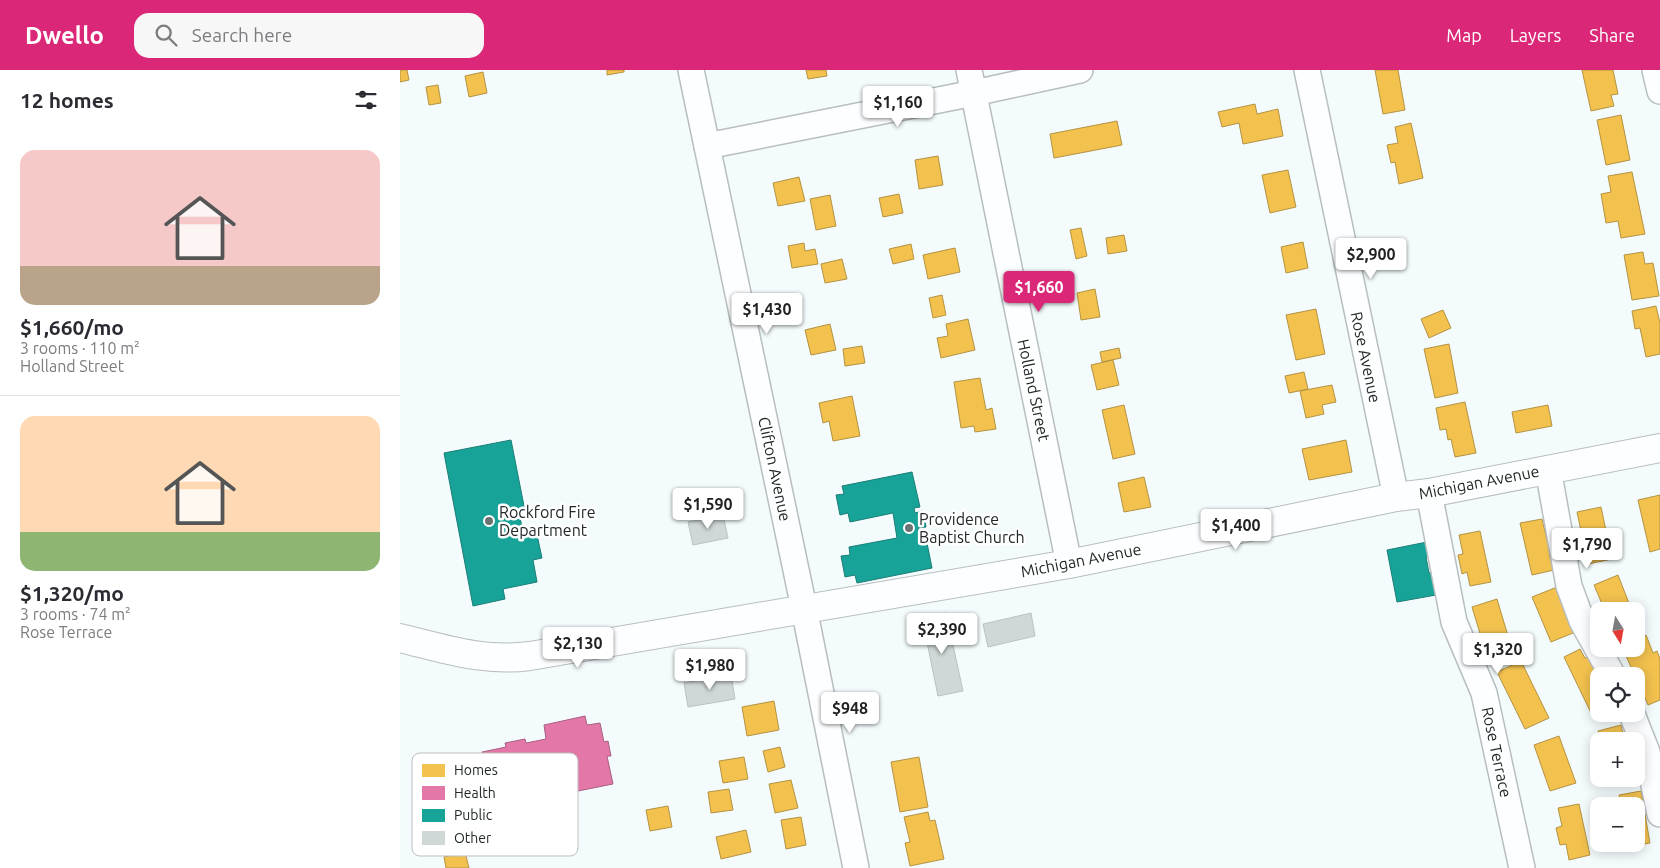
<!DOCTYPE html>
<html lang="en">
<head>
<meta charset="utf-8">
<style>
  :root { --surface:#fff; --page:#f7f7f7; --text:#2b2b33; --muted:#7c7c81; --line:#e1e1e2; --accent:#db2777 }
  body { margin:0; font-family:Ubuntu,sans-serif; background:var(--page); color:var(--text); height:100vh; display:flex; flex-direction:column; font-size:19px; white-space:nowrap }
  * { box-sizing:border-box; margin:0 }
  p { font-size:16px; color:var(--muted) }
  .icon { flex:none; width:28px; height:28px; fill:none; stroke:currentColor; stroke-width:2; stroke-linecap:round; stroke-linejoin:round }
  .map { position:relative; flex:1; overflow:hidden }
  .panel { display:flex; flex-direction:column; background:var(--surface); width:400px }
  .panel>* { flex:none }
  .needle { width:32px; rotate:169deg }
  .buttons { position:absolute; left:1190px; top:532px; display:grid; gap:10px }
  .buttons a { display:grid; place-items:center; width:55px; height:55px; border-radius:10px; background:var(--surface); box-shadow:0 2px 12px #0003; font-size:25px }
  .price { position:absolute; translate:-50% -42px; padding:0 11px; border-radius:5px; background:#fff; color:#222; font-size:16px; line-height:32px; filter:drop-shadow(0 1px 2px #0008) }
  .price::after { content:''; position:absolute; left:50%; top:30px; width:15px; height:11px; margin-left:-8px; background:inherit; clip-path:polygon(0 0,100% 0,50% 100%) }
  .price.on { background:var(--accent); color:#fff }
  ul { padding:0; list-style:none }
  li { display:grid; align-content:center; gap:10px; height:265px; padding:0 20px }
  li+li { border-top:1px solid var(--line) }
  li span { display:grid; place-items:center; height:155px; border-radius:15px; color:#555 }
  li>.icon { margin-inline-start:auto }
  span .icon { width:90px; height:90px; fill:#fffc; stroke-width:1 }
  li b { font-size:21px }
  h2 { display:flex; justify-content:space-between; align-items:center; height:60px; padding:0 20px; font-size:21px }
  header { display:flex; align-items:center; gap:30px; box-sizing:border-box; height:70px; padding:0 25px; background:var(--accent); color:#fff }
  header strong { font-size:24px }
  nav { display:flex; gap:28px; margin-inline-start:auto; font-size:18px }
  .search { width:350px; height:45px; background:var(--page); display:flex; align-items:center; gap:12px; box-sizing:border-box; padding:0 18px; border-radius:15px; color:var(--muted); font-size:19px }
  main { display:flex; flex:1; min-height:0 }
  .map>svg:first-child { display:block }
  .homes { fill:#f2c14e; stroke:#b39343 }
  .health { fill:#e377a8; stroke:#a96082 }
  .public { fill:#17a398; stroke:#1a7e77 }
  .building { fill:#d0d7d7; stroke:#bbc2c2 }
  .lines { fill:none; stroke-linecap:round; stroke-linejoin:round }
  .minor-casing { stroke:#b8bec0; stroke-width:28 }
  .major-casing { stroke:#b8bec0; stroke-width:30 }
  .minor { stroke:#fdfeff; stroke-width:25 }
  .major { stroke:#fdfeff; stroke-width:28 }
  .poi-dot { fill:#6b7274; stroke:#fff; stroke-width:2 }
  .labels { text-anchor:middle; stroke-width:5; stroke-linejoin:round; paint-order:stroke }
  .street-label { font-size:16px; fill:#21292a; stroke:#fff }
  .poi-label { font-size:16px; fill:#21292a; stroke:#fff; text-anchor:start }
  .key { fill:#fff; stroke:#bcbfbf; stroke-width:1 }
  .key-label { font-size:14px; fill:#21292a }
</style>
</head>
<body>
<header>
<strong>Dwello</strong>
<div class="search"><svg class="icon" aria-label="search" viewBox="0 0 24 24"><circle cx="10" cy="10" r="6"/><path d="M15 15l6 6"/></svg>Search here</div>
<nav><a>Map</a><a>Layers</a><a>Share</a></nav>
</header>
<main>
<section class="panel">
<h2>12 homes<svg class="icon" aria-label="filters" viewBox="0 0 24 24"><path d="M4 7h16M4 17h16"/><circle cx="9" cy="7" r="2"/><circle cx="15" cy="17" r="2"/></svg></h2>
<ul>
<li><span style="background:linear-gradient(#f6c9c9 75%,#b9a48a 0)"><svg class="icon" aria-label="home" viewBox="0 0 24 24"><path d="M3 11l9-7 9 7M6 9v11h12V9"/></svg></span><div><b>$1,660/mo</b><p>3 rooms · 110 m²</p><p>Holland Street</p></div></li>
<li><span style="background:linear-gradient(#ffd9b3 75%,#8fb573 0)"><svg class="icon" aria-label="home" viewBox="0 0 24 24"><path d="M3 11l9-7 9 7M6 9v11h12V9"/></svg></span><div><b>$1,320/mo</b><p>3 rooms · 74 m²</p><p>Rose Terrace</p></div></li>
</ul>
</section>
<div class="map">
<svg width="1260" height="798" viewBox="0 0 1260 798">
  <rect width="100%" height="100%" fill="#f4fbfc"/>
  <!-- homes -->
  <g class="homes">
    <path d="M0 0H7L9 10 0 12Z"/>
    <path d="M207 0H224V2L207 5Z"/>
    <path d="M406 0H426L427 6 408 9Z"/>
    <path d="M975 0H998L1005 40 983 44Z"/>
    <path d="M1182 0H1213L1218 24 1211 25 1214 36 1191 41Z"/>
    <path d="M83 2 87 23 69 27 65 6Z"/>
    <path d="M38 15 41 33 29 35 26 17Z"/>
    <path d="M855 34 857 44 878 39 883 66 843 74 839 53 822 57 818 42Z"/>
    <path d="M1221 45 1230 90 1206 95 1197 50Z"/>
    <path d="M717 51 722 75 654 88 650 64Z"/>
    <path d="M1011 53 1023 108 999 114 995 92 991 93 987 75 998 73 995 57Z"/>
    <path d="M538 86 543 115 519 119 515 90Z"/>
    <path d="M888 100 896 137 870 143 862 105Z"/>
    <path d="M1232 102 1245 164 1221 168 1218 151 1206 153 1201 124 1211 122 1208 106Z"/>
    <path d="M399 107 405 131 378 136 373 113Z"/>
    <path d="M499 124 503 143 483 147 479 128Z"/>
    <path d="M430 125 436 156 416 160 410 129Z"/>
    <path d="M681 158 687 186 676 189 670 160Z"/>
    <path d="M724 165 727 181 708 184 706 168Z"/>
    <path d="M903 172 908 198 886 203 881 177Z"/>
    <path d="M404 173 405 181 415 179 418 194 392 198 388 176Z"/>
    <path d="M511 174 514 189 493 194 489 179Z"/>
    <path d="M555 178 560 202 528 209 523 185Z"/>
    <path d="M1243 182 1245 194 1253 193 1259 226 1232 230 1224 185Z"/>
    <path d="M442 189 447 209 425 213 421 194Z"/>
    <path d="M695 219 700 247 681 250 677 223Z"/>
    <path d="M542 225 546 245 533 248 529 228Z"/>
    <path d="M1256 236 1260 253V284L1246 287 1240 258 1235 259 1232 241Z"/>
    <path d="M916 239 925 284 896 290 886 245Z"/>
    <path d="M1043 240 1051 258 1029 268 1021 249Z"/>
    <path d="M568 249 575 280 541 288 537 268 548 266 546 254Z"/>
    <path d="M430 254 436 280 411 285 405 260Z"/>
    <path d="M1049 274 1058 323 1035 328 1024 279Z"/>
    <path d="M462 276 465 293 445 296 443 279Z"/>
    <path d="M719 278 721 288 702 292 700 282Z"/>
    <path d="M713 290 719 315 697 320 691 295Z"/>
    <path d="M904 302 908 319 889 323 885 306Z"/>
    <path d="M580 308 586 340 592 338 596 359 575 362 574 356 561 358 554 312Z"/>
    <path d="M932 315 936 332 922 335 924 344 906 348 900 321Z"/>
    <path d="M452 326 460 366 433 371 429 351 423 353 419 333Z"/>
    <path d="M1065 332 1076 383 1055 387 1051 369 1048 370 1046 359 1040 360 1036 338Z"/>
    <path d="M724 335 735 384 713 389 702 340Z"/>
    <path d="M1148 335 1152 356 1116 363 1112 342Z"/>
    <path d="M946 370 952 402 909 410 902 379Z"/>
    <path d="M744 407 751 437 724 442 718 413Z"/>
    <path d="M1260 425V479L1250 482 1238 430Z"/>
    <path d="M1201 437 1212 489 1188 494 1177 442Z"/>
    <path d="M1142 449 1154 500 1132 505 1120 453Z"/>
    <path d="M1080 461 1091 512 1070 516 1067 502 1062 504 1058 485 1063 484 1059 465Z"/>
    <path d="M1218 505 1232 541H1205L1194 515Z"/>
    <path d="M1157 517 1170 547 1167 549 1173 563 1151 572 1132 527Z"/>
    <path d="M1097 529 1111 576 1088 583 1084 570H1082L1072 537Z"/>
    <path d="M1246 565 1253 583 1257 581 1260 589V630L1248 635 1226 586H1228L1225 579H1236V570Z"/>
    <path d="M1180 579 1185 588 1189 586 1199 606V641L1192 645 1164 587Z"/>
    <path d="M1121 591 1149 648 1125 659 1097 602Z"/>
    <path d="M374 631 379 660 347 666 342 637Z"/>
    <path d="M1221 655 1224 669 1229 667 1230 671H1200L1198 661Z"/>
    <path d="M1159 666 1176 713 1150 721 1134 675Z"/>
    <path d="M380 677 385 697 368 702 363 681Z"/>
    <path d="M344 687 348 709 323 713 319 691Z"/>
    <path d="M519 687 528 737 500 742 491 692Z"/>
    <path d="M391 710 398 738 375 743 369 714Z"/>
    <path d="M329 719 333 740 311 743 308 722Z"/>
    <path d="M1241 721 1250 773 1228 777 1227 774H1236V736H1221L1219 725Z"/>
    <path d="M1179 734 1190 785 1169 790 1166 774 1160 775 1156 758 1162 756 1158 738Z"/>
    <path d="M268 736 272 757 250 761 246 740Z"/>
    <path d="M528 742 530 751 535 750 544 789 510 796 505 773 510 772 504 747Z"/>
    <path d="M401 747 406 775 386 779 381 750Z"/>
    <path d="M346 760 351 782 321 789 316 767Z"/>
    <path d="M65 782 69 798H46L44 787Z"/>
  </g>
  <!-- health -->
  <path class="health" d="M185 646 187 655 200 653 204 672 208 671 211 686H207L213 714 133 730 130 714 113 718 111 705 88 710 82 682 106 677 105 673 125 669 126 673 146 669 144 655Z"/>
  <!-- public -->
  <g class="public">
    <path d="M111 370 125 441 119 442 123 463 136 460 142 488 133 490 137 512 103 519 105 529 73 536 44 383Z"/>
    <path d="M512 402 520 437 514 438 515 443 523 441 526 457 518 458 519 465 525 463 532 498 457 513 455 505 445 507 441 486 450 485 449 477 497 468 493 443 450 452 448 443 440 445 436 425 444 424 442 416Z"/>
    <path d="M1027 472 1029 486 1026 487 1029 503 1032 502 1036 525 997 532 987 480Z"/>
  </g>
  <!-- building -->
  <g class="building">
    <path d="M323 445 328 468 293 475 288 452Z"/>
    <path d="M546 543 563 621 538 626 522 548Z"/>
    <path d="M631 543 635 566 588 577 583 554Z"/>
    <path d="M331 604 335 629 288 637 284 613Z"/>
  </g>
  <g class="lines">
    <!-- minor casing -->
    <g class="minor-casing">
      <g id="minor">
        <path d="M291 0 404 538 456 798"/>
        <path d="M569 0 669 494"/>
        <path d="M907 0 996 427"/>
        <path d="M1255 0 1260 21"/>
        <path d="M307 76 574 23 680 0"/>
        <path d="M1148 399 1169 516 1182 551 1213 606"/>
        <path d="M1029 423 1054 552 1084 623 1122 798"/>
        <path d="M1232 644 1247 682 1260 744"/>
      </g>
    </g>
    <!-- major casing -->
    <g class="major-casing">
      <path id="major" d="M0 568C45 579 83 592 130 586L669 494 996 427 1029 423 1260 378"/>
    </g>
    <!-- minor -->
    <use href="#minor" class="minor"/>
    <!-- major -->
    <use href="#major" class="major"/>
  </g>
  <!-- markers -->
  <g class="poi-dot">
    <circle cx="89" cy="451" r="5"/>
    <circle cx="509" cy="458" r="5"/>
  </g>
  <g class="labels">
    <!-- street labels -->
    <g class="street-label">
      <text transform="translate(966 287) rotate(78)" y="6">Rose Avenue</text>
      <text transform="translate(634 320) rotate(78)" y="6">Holland Street</text>
      <text transform="translate(375 399) rotate(78)" y="6">Clifton Avenue</text>
      <text transform="translate(1079 412) rotate(-11)" y="6">Michigan Avenue</text>
      <text transform="translate(681 490) rotate(-11)" y="6">Michigan Avenue</text>
      <text transform="translate(1097 682) rotate(78)" y="6">Rose Terrace</text>
    </g>
    <!-- poi labels -->
    <g class="poi-label">
      <text x="99" y="448">Rockford Fire<tspan x="99" dy="18">Department</tspan></text>
      <text x="519" y="455">Providence<tspan x="519" dy="18">Baptist Church</tspan></text>
    </g>
  </g>
  <!-- legend -->
  <rect x="12" y="683" width="166" height="103" rx="8" class="key"/>
  <rect x="22" y="694" width="23" height="13" fill="#f2c14e"/>
  <rect x="22" y="716" width="23" height="14" fill="#e377a8"/>
  <rect x="22" y="739" width="23" height="13" fill="#17a398"/>
  <rect x="22" y="761" width="23" height="14" fill="#d0d7d7"/>
  <g class="key-label">
    <text x="54" y="705">Homes</text>
    <text x="54" y="728">Health</text>
    <text x="54" y="750">Public</text>
    <text x="54" y="773">Other</text>
  </g>
</svg>
<div class="buttons">
<a><svg class="needle" viewBox="-14 -14 28 28"><path d="M0-13l5 13h-10z" fill="#e53935"/><path d="M0 13l5-13h-10z" fill="#7c7c81"/></svg></a>
<a><svg class="icon" aria-label="locate" viewBox="0 0 24 24"><circle cx="12" cy="12" r="6"/><path d="M12 2v4M12 18v4M2 12h4M18 12h4"/></svg></a>
<a>+</a>
<a>−</a>
</div>
<b class="price" style="left:498px;top:58px">$1,160</b>
<b class="price" style="left:971px;top:210px">$2,900</b>
<b class="price on" style="left:639px;top:243px">$1,660</b>
<b class="price" style="left:367px;top:265px">$1,430</b>
<b class="price" style="left:308px;top:460px">$1,590</b>
<b class="price" style="left:836px;top:481px">$1,400</b>
<b class="price" style="left:1187px;top:500px">$1,790</b>
<b class="price" style="left:542px;top:585px">$2,390</b>
<b class="price" style="left:178px;top:599px">$2,130</b>
<b class="price" style="left:1098px;top:605px">$1,320</b>
<b class="price" style="left:310px;top:621px">$1,980</b>
<b class="price" style="left:450px;top:664px">$948</b>
</div>
</main>
</body>
</html>
